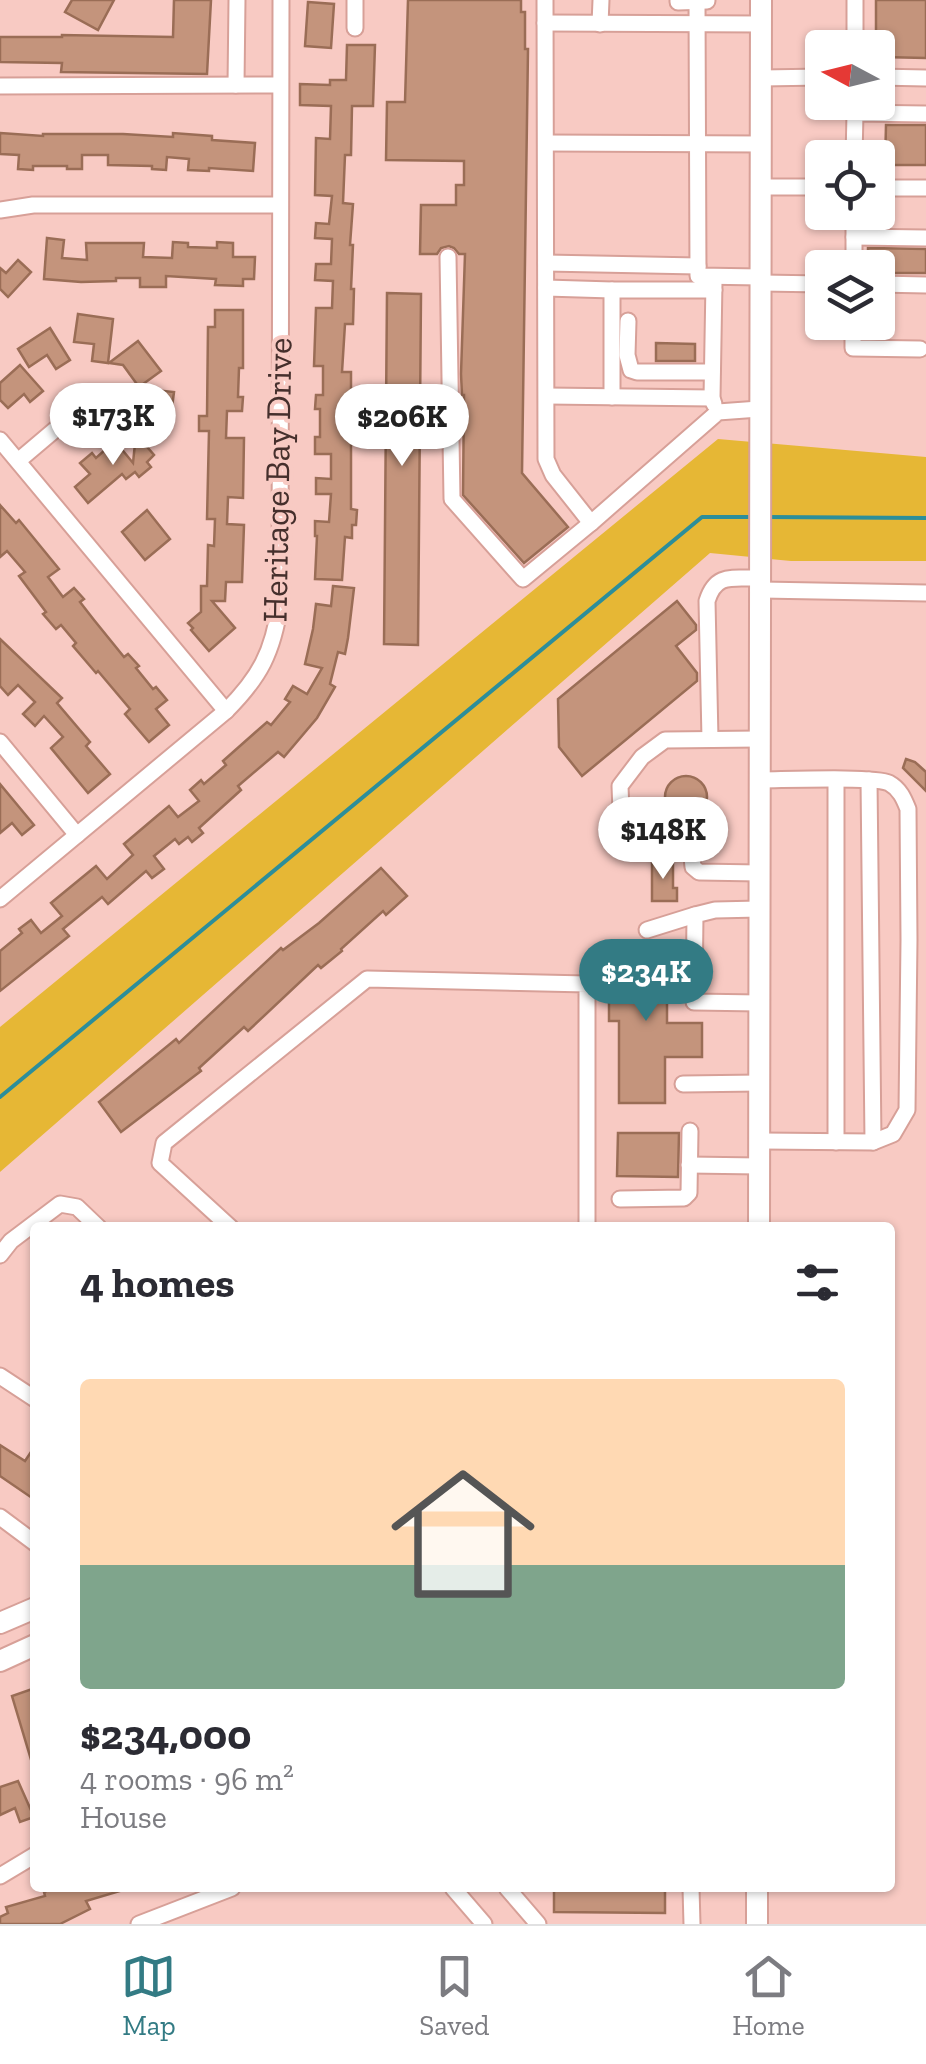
<!DOCTYPE html>
<html lang="en">
<head>
<meta charset="utf-8">
<style>
  :root { --surface:#fff; --page:#f2f2f3; --text:#2b2b33; --muted:#7c7c81; --line:#e1e1e2; --accent:#337b84 }
  body { margin:0; font-family:"Zilla Slab",serif; background:var(--page); color:var(--text); height:100vh; display:flex; flex-direction:column; font-size:38px; white-space:nowrap }
  * { box-sizing:border-box; margin:0 }
  p { font-size:32px; color:var(--muted) }
  .icon { flex:none; width:55px; height:55px; fill:none; stroke:currentColor; stroke-width:2; stroke-linecap:round; stroke-linejoin:round }
  .map { position:relative; flex:1; overflow:hidden }
  .drawer { position:absolute; left:30px; top:1222px; width:865px; height:670px; display:flex; flex-direction:column; background:var(--surface); border-radius:10px; box-shadow:0 2px 8px #0004 }
  .drawer>* { flex:none }
  .needle { width:65px; rotate:277deg }
  .controls { position:absolute; left:805px; top:30px; display:grid; gap:20px }
  .controls a { display:grid; place-items:center; width:90px; height:90px; border-radius:10px; background:var(--surface); box-shadow:0 2px 8px #0004; font-size:50px }
  .price { position:absolute; translate:-50% -85px; padding:0 22px; border-radius:35px; background:#fff; color:#222; font-size:32px; line-height:65px; filter:drop-shadow(0 2px 5px #0008) }
  .price::after { content:''; position:absolute; left:50%; top:60px; width:30px; height:22px; margin-left:-15px; background:inherit; clip-path:polygon(0 0,100% 0,50% 100%) }
  .price.selected { background:var(--accent); color:#fff }
  ul { padding:0; list-style:none }
  li { display:grid; align-content:center; gap:20px; height:530px; padding:0 50px }
  li span { display:grid; place-items:center; height:310px; border-radius:10px; color:#555 }
  li>.icon { margin-inline-start:auto }
  span .icon { width:180px; height:180px; fill:#fffc; stroke-width:1 }
  li b { font-size:42px }
  h2 { display:flex; justify-content:space-between; align-items:center; height:120px; padding:0 50px; font-size:42px }
  .dock { display:flex; justify-content:space-around; align-items:center; height:140px; border-top:2px solid var(--line); background:var(--surface); font-size:28px; color:var(--muted) }
  .dock a { display:grid; justify-items:center; gap:5px }
  .dock .selected { color:var(--accent) }
  .map>svg:first-child { display:block }
  .green { fill:#e6b735 }
  .lines { fill:none; stroke-linecap:round; stroke-linejoin:round }
  .stream { stroke:#2c8e9a; stroke-width:4 }
  .building { fill:#c4947c; stroke:#9a6d56; stroke-width:2.5 }
  .minor-casing { stroke:#d7a098; stroke-width:19 }
  .major-casing { stroke:#d7a098; stroke-width:24 }
  .minor { stroke:#fff; stroke-width:15 }
  .major { stroke:#fff; stroke-width:20 }
  .labels { text-anchor:middle; stroke-width:8; stroke-linejoin:round; paint-order:stroke }
  .street-label { font-size:35px; fill:#452f2c; stroke:#f8cac3 }
</style>
</head>
<body>
<div class="map">
<svg width="926" height="1924" viewBox="0 0 926 1924">
  <rect width="100%" height="100%" fill="#f8cac3"/>
  <!-- green -->
  <path class="green" d="M718 439 926 457V561H791L710 553 0 1172V1027Z"/>
  <g class="lines">
    <!-- stream -->
    <g class="stream">
      <path d="M766 517 926 518"/>
      <path d="M0 1097 702 517H752"/>
    </g>
  </g>
  <!-- building -->
  <g class="building">
    <path d="M72 0H114L98 30 65 12Z"/>
    <path d="M174 0H211L207 74 61 72 62 63 0 62V37H62V35L173 37Z"/>
    <path d="M408 0H521V12H525V49H528L522 473 568 527 524 563 463 495 464 395H462L461 374 465 254H459L454 248 449 246 441 248 437 254H420L421 205H456V185H464V161L386 160 387 102H405Z"/>
    <path d="M876 0H926V58L882 57V40H876Z"/>
    <path d="M308 2 334 4 331 48 305 46Z"/>
    <path d="M347 45H375L373 106H352L351 155H345L343 203 353 204 350 245H353L351 289H354L353 324H345L342 372H351V509L357 510 356 525H352V538L345 537 342 580 315 579 317 536H315V521L329 522 331 494H316V478L331 479V454H315V437H320V409H315L316 395H323V366H314L316 308H332L333 281 315 280 316 264H331L332 239 315 238 316 223 329 224 332 196 315 195 316 138 330 139 331 106 300 105V84L330 85V80H346Z"/>
    <path d="M886 125H926V165H885Z"/>
    <path d="M0 133 43 136V134H123L173 137V133L212 136V140L255 143 253 171 209 168V171L188 170 189 159 167 157 166 170 152 169V166L108 165V155H82V169H67V166H33V170L18 169 19 155 0 154Z"/>
    <path d="M47 238 64 240 62 258 87 260 86 243H144L143 257 172 258 173 242 188 243V247L217 248V242L233 243V257H255L254 279H243V286L215 285 216 279 166 276V287H140V278H116V281L81 282 44 279Z"/>
    <path d="M868 248 926 249V273H878V268H868Z"/>
    <path d="M18 260 31 272 8 297 0 289V268L6 273Z"/>
    <path d="M387 293 421 294 418 645 384 644Z"/>
    <path d="M215 310H243V368H239L238 397H243L242 411H227L226 438H244L243 498 228 497 227 524 244 525 242 582H226L225 601H212L235 628 209 651 191 630 193 628 188 623 201 612V586H207L208 545 214 546 215 519H207L209 431H199V416H207L208 327H215Z"/>
    <path d="M78 314 113 319 108 363 92 361 94 344 74 342Z"/>
    <path d="M50 328 70 360 56 369 47 355 29 367 18 349Z"/>
    <path d="M138 341 161 371 139 387 123 365 109 363Z"/>
    <path d="M656 343 695 344V361H656Z"/>
    <path d="M20 365 43 391 30 402 24 394 8 408 0 400V383Z"/>
    <path d="M145 389 174 392 169 431 137 428 138 412H142Z"/>
    <path d="M136 434 154 455 147 462 151 467 139 477 135 472 126 479 122 474 88 503 75 487 90 474 80 463 92 453 96 458 115 441 133 463Z"/>
    <path d="M0 505 16 523 19 520 59 569 48 577 63 597 74 588 84 599 80 602 94 620 124 657 128 654 139 666 136 668 153 689 156 687 167 700 156 709 169 725 149 742 125 714 130 709 98 671 96 673 73 646 76 643 61 625 56 629 43 614 46 612 19 576 25 572 7 551 0 557Z"/>
    <path d="M147 510 170 539 145 560 122 532Z"/>
    <path d="M333 586 354 588 348 638 345 654 338 652 330 684 335 687 317 718 284 757 278 752 238 786 241 790 199 828 203 833 192 842 188 837 179 844 175 839 154 856 164 869 152 878 146 871 108 904 102 897 63 929 69 936 0 991V951L22 933 19 929 31 920 41 933 62 916 51 903 96 866 107 879 133 855 124 844 157 816 169 806 178 817 199 801 190 790 201 780 204 784 226 765 223 761 267 722 271 725 290 702 285 699 293 686 307 694 322 668 305 664 313 629 316 604 331 606Z"/>
    <path d="M677 601 696 625V630L676 646 697 673V681L582 776 559 747 558 699Z"/>
    <path d="M0 639 62 698 57 703 90 742 86 746 110 774 88 793 51 748 63 737 44 716 35 726 23 714 35 702 18 685 8 695 0 686Z"/>
    <path d="M906 759 915 762 926 772V791L903 768Z"/>
    <circle cx="686" cy="797" r="21"/>
    <path d="M0 784 34 825 22 835 12 823 0 833Z"/>
    <path d="M652 861H673V888H677V901H652Z"/>
    <path d="M381 868 407 896 386 915 383 911 341 949 342 951 321 968 318 965 248 1031 244 1027 199 1068 201 1071 121 1132 99 1102 176 1039 179 1043 281 948 283 950 319 923Z"/>
    <path d="M609 948H667V1023H702V1057H665V1103H619V1021H609Z"/>
    <path d="M618 1133H679L678 1177 617 1176Z"/>
    <path d="M0 1445 25 1461 35 1446V1500L0 1476Z"/>
    <path d="M35 1688V1763H32L12 1696Z"/>
    <path d="M18 1781 34 1817 20 1822 15 1808 0 1815V1787Z"/>
    <path d="M53 1888H119L120 1891 86 1901 90 1909 60 1924H0V1917L8 1913 6 1907 45 1896 44 1892Z"/>
    <path d="M554 1888H665V1913L554 1912Z"/>
  </g>
  <g class="lines">
    <!-- minor casing -->
    <g class="minor-casing">
      <g id="minor">
        <path d="M355 0V28"/>
        <path d="M545 0 546 459 553 475 591 523"/>
        <path d="M678 0V2L707 1"/>
        <path d="M855 0V48"/>
        <path d="M697 2 698 276 761 277"/>
        <path d="M545 23 761 24"/>
        <path d="M600 24 601 0"/>
        <path d="M878 77 926 78"/>
        <path d="M761 78 822 77"/>
        <path d="M236 85 237 0"/>
        <path d="M0 86 280 85"/>
        <path d="M546 143 761 144"/>
        <path d="M854 158 855 113 926 114"/>
        <path d="M761 187H822"/>
        <path d="M878 188H926"/>
        <path d="M0 210 33 205H280"/>
        <path d="M854 237 926 238"/>
        <path d="M448 257 452 499 523 579 591 523 718 412 759 409"/>
        <path d="M546 263 698 266"/>
        <path d="M854 268V212"/>
        <path d="M714 282 712 398 714 404"/>
        <path d="M761 283 822 284"/>
        <path d="M878 284 926 285"/>
        <path d="M546 288 612 290"/>
        <path d="M628 321 627 355 631 370 637 372H712"/>
        <path d="M853 322V348L920 349"/>
        <path d="M547 396 712 398"/>
        <path d="M612 397V290H714"/>
        <path d="M0 440 226 711"/>
        <path d="M18 461 83 406"/>
        <path d="M758 590 926 593"/>
        <path d="M710 739 707 601C716 572 733 579 759 578"/>
        <path d="M759 739 665 740 642 757 620 786 622 837 636 844H686L691 847 693 867 699 872 759 873"/>
        <path d="M0 742 77 835"/>
        <path d="M759 780C782 780 874 776 889 783 900 789 904 799 908 809L909 940 907 1110 893 1134 873 1142 759 1141"/>
        <path d="M869 780 873 1142"/>
        <path d="M0 899 226 711C260 677 273 652 280 604L281 0"/>
        <path d="M759 909 715 910 695 915 694 1002 759 1003"/>
        <path d="M647 930 695 915"/>
        <path d="M683 1084 759 1083"/>
        <path d="M836 1142V781"/>
        <path d="M689 1165 759 1166"/>
        <path d="M620 1199 684 1198 689 1193 690 1131"/>
        <path d="M231 1228 160 1163 164 1143 367 979 587 984V1228"/>
        <path d="M0 1255 11 1241 60 1204 77 1207 99 1228"/>
        <path d="M0 1376 35 1399"/>
        <path d="M0 1517 35 1543"/>
        <path d="M0 1876 35 1855"/>
        <path d="M453 1888 484 1924"/>
        <path d="M507 1888 538 1924"/>
        <path d="M691 1888 692 1924"/>
        <path d="M139 1924 232 1888"/>
      </g>
    </g>
    <!-- major casing -->
    <g class="major-casing">
      <g id="major">
        <path d="M759 1228 761 0"/>
        <path d="M0 1623 35 1608"/>
        <path d="M0 1661 35 1645"/>
        <path d="M757 1924V1888"/>
      </g>
    </g>
    <!-- minor -->
    <use href="#minor" class="minor"/>
    <!-- major -->
    <use href="#major" class="major"/>
  </g>
  <g class="labels">
    <!-- street labels -->
    <g class="street-label">
      <text transform="translate(277 480) rotate(-89)" y="12">Heritage Bay Drive</text>
    </g>
  </g>
</svg>
<div class="controls">
<a><svg class="needle" viewBox="-14 -14 28 28"><path d="M0-13l5 13h-10z" fill="#e53935"/><path d="M0 13l5-13h-10z" fill="#7c7c81"/></svg></a>
<a><svg class="icon" aria-label="locate" viewBox="0 0 24 24"><circle cx="12" cy="12" r="6"/><path d="M12 2v4M12 18v4M2 12h4M18 12h4"/></svg></a>
<a><svg class="icon" aria-label="layers" viewBox="0 0 24 24"><path d="M12 4l9 5-9 5-9-5zM3 14l9 5 9-5"/></svg></a>
</div>
<b class="price" style="left:113px;top:468px">$173K</b>
<b class="price" style="left:402px;top:469px">$206K</b>
<b class="price" style="left:663px;top:882px">$148K</b>
<b class="price selected" style="left:646px;top:1024px">$234K</b>
<section class="drawer">
<h2>4 homes<svg class="icon" aria-label="filters" viewBox="0 0 24 24"><path d="M4 7h16M4 17h16"/><circle cx="9" cy="7" r="2"/><circle cx="15" cy="17" r="2"/></svg></h2>
<ul>
<li><span style="background:linear-gradient(#ffd9b3 60%,#7fa58c 0)"><svg class="icon" aria-label="home" viewBox="0 0 24 24"><path d="M3 11l9-7 9 7M6 9v11h12V9"/></svg></span><div><b>$234,000</b><p>4 rooms · 96 m²</p><p>House</p></div></li>
</ul>
</section>
</div>
<nav class="dock">
<a class="selected"><svg class="icon" aria-label="map" viewBox="0 0 24 24"><path d="M3 6l6-2 6 2 6-2v14l-6 2-6-2-6 2zM9 4v14M15 6v14"/></svg>Map</a>
<a><svg class="icon" aria-label="saved" viewBox="0 0 24 24"><path d="M7 4h10v16l-5-4-5 4z"/></svg>Saved</a>
<a><svg class="icon" aria-label="home" viewBox="0 0 24 24"><path d="M3 11l9-7 9 7M6 9v11h12V9"/></svg>Home</a>
</nav>
</body>
</html>
